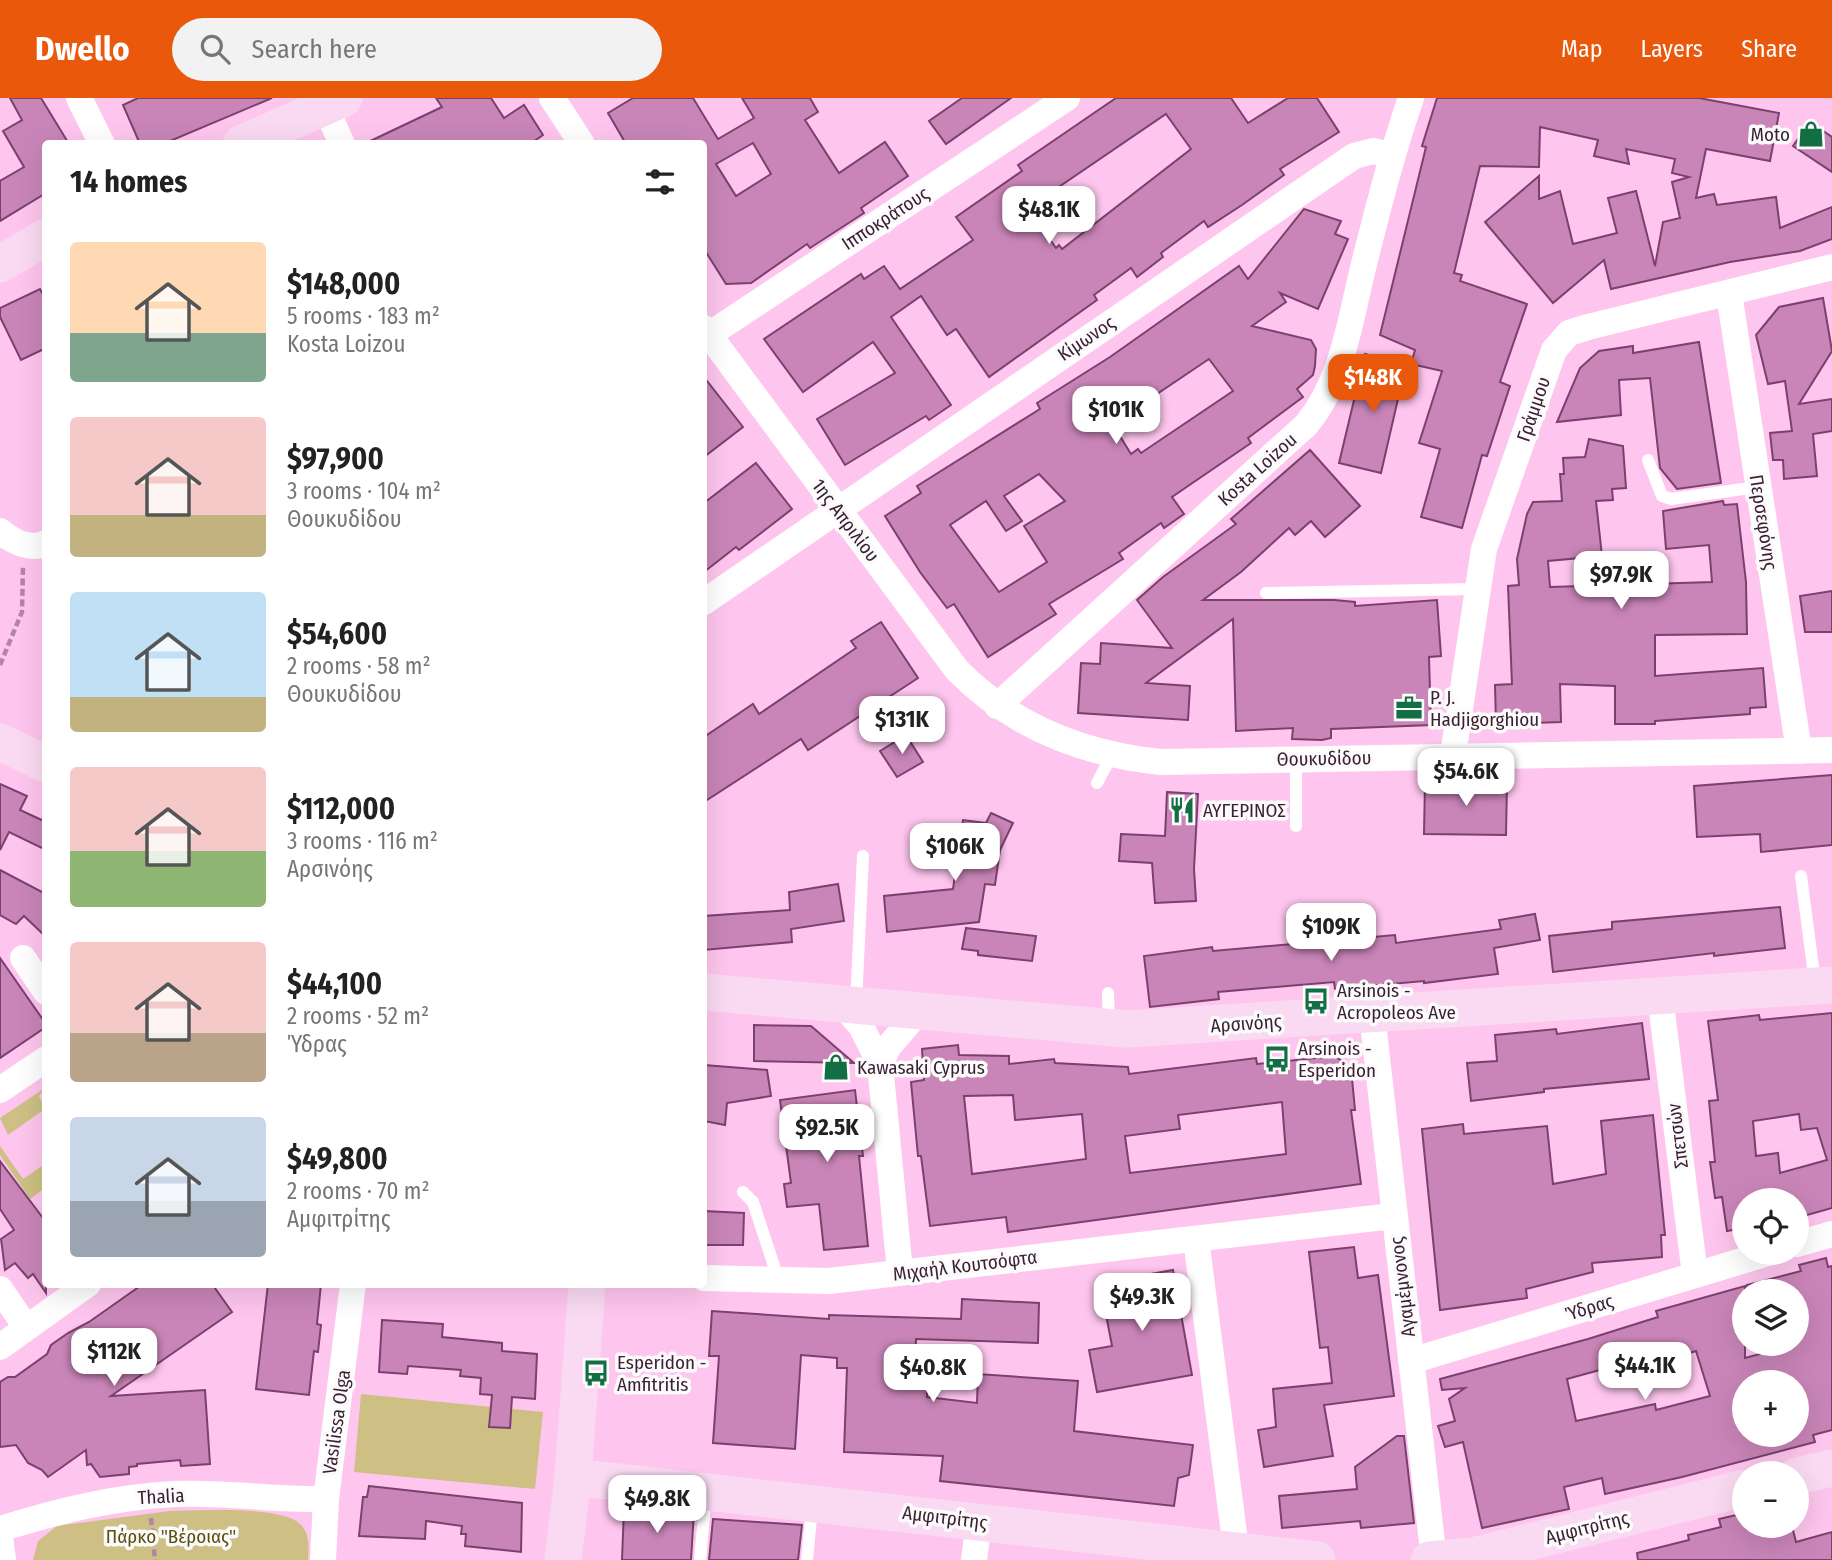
<!DOCTYPE html>
<html lang="en">
<head>
<meta charset="utf-8">
<style>
  :root { --surface:#fff; --page:#f2f2f2; --text:#222; --muted:#767676; --accent:#ea580c }
  body { margin:0; font-family:"Fira Sans Condensed",sans-serif; background:var(--page); color:var(--text); height:100vh; display:flex; flex-direction:column; font-size:26px; white-space:nowrap }
  * { box-sizing:border-box; margin:0 }
  p { font-size:23px; color:var(--muted) }
  .icon { flex:none; width:38px; height:38px; fill:none; stroke:currentColor; stroke-width:2; stroke-linecap:round; stroke-linejoin:round }
  .map { position:relative; flex:1; overflow:hidden }
  .details { position:absolute; left:42px; top:42px; width:665px; height:1148px; display:flex; flex-direction:column; background:var(--surface); border-radius:7px; box-shadow:0 7px 28px #0002 }
  .details>* { flex:none }
  .tools { position:absolute; left:1732px; top:1090px; display:grid; gap:14px }
  .tools a { display:grid; place-items:center; width:77px; height:77px; border-radius:50%; background:var(--surface); box-shadow:0 7px 28px #0002; font-size:35px }
  .price { position:absolute; translate:-50% -60px; padding:0 16px; border-radius:14px; background:#fff; color:#222; font-size:23px; line-height:46px; filter:drop-shadow(0 2px 4px #0008) }
  .price::after { content:''; position:absolute; left:50%; top:42px; width:21px; height:16px; margin-left:-10px; background:inherit; clip-path:polygon(0 0,100% 0,50% 100%) }
  .price.current { background:var(--accent); color:#fff }
  ul { padding:0; list-style:none }
  li { display:flex; align-items:center; gap:21px; height:175px; padding:0 28px }
  li span { display:grid; place-items:center; flex:none; width:196px; height:140px; border-radius:7px; color:#555 }
  li>.icon { margin-inline-start:auto }
  span .icon { width:84px; height:84px; fill:#fffc; stroke-width:1 }
  li b { font-size:30px }
  h2 { display:flex; justify-content:space-between; align-items:center; height:84px; padding:0 28px; font-size:30px }
  header { display:flex; align-items:center; gap:42px; box-sizing:border-box; height:98px; padding:0 35px; background:var(--accent); color:#fff }
  header strong { font-size:33px }
  nav { display:flex; gap:38px; margin-inline-start:auto; font-size:24px }
  .search { width:490px; height:63px; background:var(--page); display:flex; align-items:center; gap:18px; box-sizing:border-box; padding:0 24px; border-radius:38px; color:var(--muted); font-size:26px }
  .map>svg:first-child { display:block }
  .green { fill:#cec084 }
  .building { fill:#c985b8; stroke:#7c406e; stroke-width:2; fill-rule:evenodd }
  .lines { fill:none; stroke-linecap:round; stroke-linejoin:round }
  .path { stroke:#b185a5; stroke-width:4.5; stroke-dasharray:7 3.5; stroke-linecap:butt }
  .lane { stroke:#fff; stroke-width:12 }
  .street { stroke:#fff; stroke-width:26 }
  .secondary { stroke:#fadaf2; stroke-width:37 }
  .labels { text-anchor:middle; stroke-width:7; stroke-linejoin:round; paint-order:stroke }
  .poi-label { font-size:19px; fill:#3a1f33; stroke:#fbfbfb; text-anchor:start }
  .street-label { font-size:19px; fill:#3a1f33; stroke:#fbfbfb }
  .park-label { font-size:19px; fill:#5c4e0c; stroke:#fbfbfb }
</style>
</head>
<body>
<header>
<strong>Dwello</strong>
<div class="search"><svg class="icon" aria-label="search" viewBox="0 0 24 24"><circle cx="10" cy="10" r="6"/><path d="M15 15l6 6"/></svg>Search here</div>
<nav><a>Map</a><a>Layers</a><a>Share</a></nav>
</header>
<div class="map">
<svg width="1832" height="1462" viewBox="0 0 1832 1462">
  <rect width="100%" height="100%" fill="#fec6ee"/>
  <!-- green -->
  <g class="green">
    <path d="M45 990 39 998 45 1011 8 1037 0 1020Z"/>
    <path d="M0 1048 23 1081 45 1066V1090L30 1101 0 1057Z"/>
    <path d="M361 1296 543 1314 535 1391 354 1374Z"/>
    <path d="M169 1413C197 1413 281 1407 300 1426 310 1435 309 1449 308 1462H33L38 1443 57 1428Z"/>
  </g>
  <!-- building -->
  <g class="building">
    <path d="M10 0H41L69 46H46V95L0 123V83L24 69 3 33 22 22Z"/>
    <path d="M138 0H272L163 46H140L123 7Z"/>
    <path d="M436 0H491L504 20 524 7 543 37 530 46H364L442 9Z"/>
    <path d="M633 0H693L718 41 754 20 742 0H810L818 14 805 22 839 75 885 44 908 78 861 110 864 115 810 150 807 146 751 185 726 186 704 151V46H626L608 15ZM753 45 771 76 736 98 716 66Z"/>
    <path d="M962 0H1011L946 46 929 23Z"/>
    <path d="M1116 0H1231L1248 25 1288 0H1317L1339 34 1280 71 1284 77 1242 107 1208 129 1204 123 1161 155 1163 159 1137 179 1131 170 1094 197 1097 202 989 279 956 231 947 237 921 198 891 219 951 307 929 322 926 318 845 367 817 321 895 275 873 244 803 294 764 241 861 176 864 181 884 168 900 191 973 142 956 119 1022 73 1018 67ZM1166 16 1191 51 1062 151 1059 147 1056 150 1028 110Z"/>
    <path d="M1437 0H1699L1779 15 1770 63 1706 51 1696 100 1714 96 1717 107 1776 99 1780 130 1832 109V141L1800 153 1730 164 1611 191 1604 162 1553 205 1485 124 1539 78V101L1560 93 1573 146 1617 135 1608 100 1636 93 1655 168 1663 124 1680 120 1672 84 1689 79 1672 75 1675 61 1626 51 1629 66 1594 58 1598 42 1540 29 1539 69 1480 68 1454 175 1462 177 1460 183 1527 206 1500 284 1510 288 1487 358 1482 357 1462 430 1421 419 1440 351 1419 345 1442 273 1411 266 1415 252 1380 237 1426 49 1422 48Z"/>
    <path d="M1810 24 1832 39V74L1793 48Z"/>
    <path d="M1304 111 1341 123 1335 136 1348 141 1318 211 1280 195 1286 204 1252 228 1311 242 1316 251 1315 268 1313 277 1297 291 1303 299 1248 340 1251 345 1172 399 1184 416 1164 430 1161 425 1119 455 1123 461 1049 506 1056 516 988 559 954 506 947 510 920 474 885 418 921 395 917 388 1040 311 1037 305 1110 259 1239 168 1248 181ZM1209 261 1233 293 1141 355 1138 351 1131 356 1110 322 1140 303 1142 306ZM1039 376 1065 403 1024 428 1047 464 999 494 950 427 986 403 1006 433 1022 423 1004 398Z"/>
    <path d="M40 191 46 202V250L21 262 0 219V210Z"/>
    <path d="M1823 200 1832 253 1799 306 1832 301V333L1813 336 1817 378 1784 381 1783 362H1773L1770 335 1792 333 1785 283 1768 286 1756 237 1779 209Z"/>
    <path d="M1699 244 1721 385 1677 391 1660 370 1650 280 1619 282 1621 317 1557 324 1580 270 1599 253 1633 248V255Z"/>
    <path d="M1365 256 1406 266 1381 375 1339 365Z"/>
    <path d="M704 279 743 329 704 359Z"/>
    <path d="M1589 341 1623 348 1626 390 1612 391 1613 402 1596 403 1602 458 1548 463 1550 489 1712 484 1709 447 1666 451 1663 413 1723 403 1724 407 1737 406 1746 484 1747 536 1655 537V578L1763 570 1766 609 1750 610V616L1655 623V626H1615V588L1560 586 1561 624 1496 626 1495 587 1512 586 1508 488 1519 487 1517 461 1527 416 1533 404 1562 403 1560 376H1564L1563 360 1585 359Z"/>
    <path d="M1310 352 1360 408 1325 439 1311 423 1295 437 1289 430 1241 474 1203 502H1334L1355 504V508L1437 502 1441 558 1429 559 1431 627 1331 631V640L1322 642 1292 641 1293 630 1236 633 1233 521 1146 585 1190 588 1188 622 1078 615 1081 565 1100 566 1101 545 1172 550 1137 502 1163 479 1236 426 1231 421Z"/>
    <path d="M756 365 792 411 739 452 736 449 704 474V405Z"/>
    <path d="M1832 493V534H1805L1800 498Z"/>
    <path d="M881 524 918 580 808 652 801 641 704 704V639L753 606 759 616 856 550 851 543Z"/>
    <path d="M906 637 923 664 897 679 880 653Z"/>
    <path d="M1832 677V747L1761 754 1760 736 1697 739 1694 688Z"/>
    <path d="M1425 684 1507 685 1506 737 1424 736Z"/>
    <path d="M0 686 27 698 20 712 46 724V752L9 734 0 752Z"/>
    <path d="M1167 694 1198 696 1194 771 1196 803 1155 805 1152 765 1119 763 1121 736 1165 738Z"/>
    <path d="M991 715 1013 725 1000 752 995 787 985 786 979 824 887 834 884 798 953 791 963 722 986 725Z"/>
    <path d="M0 772 46 796V839L24 818 16 826 0 817Z"/>
    <path d="M838 786 844 823 791 831 792 844 704 852V818L790 812 789 794Z"/>
    <path d="M1780 809 1785 850 1714 858V855L1553 874 1549 838 1612 831V824Z"/>
    <path d="M1535 816 1540 842 1494 850 1498 876 1424 885V883L1335 891 1334 884 1218 894 1219 901 1150 909 1144 858 1212 849 1213 853 1395 837 1396 845 1501 831 1499 822Z"/>
    <path d="M966 830 1036 838 1032 863 978 857V853L962 851Z"/>
    <path d="M0 860 46 926V929L0 960Z"/>
    <path d="M1832 915V1110L1800 1119 1797 1102H1745V1130L1727 1133 1722 1099 1715 1100 1710 1064H1715L1709 1003 1718 1002 1708 923 1759 917 1760 922ZM1799 1016 1801 1032 1817 1030 1827 1062 1780 1075 1778 1055 1756 1058 1753 1023Z"/>
    <path d="M1642 925 1649 981 1544 991V994L1471 1003 1467 965 1497 963 1495 937 1556 931 1557 936Z"/>
    <path d="M754 927 811 928 854 965 754 963Z"/>
    <path d="M958 947 959 957 1009 958V966L1054 961 1055 965 1128 969 1129 976 1256 960 1257 966 1335 958 1351 970 1355 1012H1351L1361 1086 1008 1134 1006 1119 930 1128 921 1058H918L911 984 924 982 922 951ZM1013 997 1015 1022 1082 1016 1086 1061 972 1076 964 998ZM1282 1004 1286 1056 1130 1075 1125 1038 1180 1031 1178 1017Z"/>
    <path d="M704 967 767 972 771 998 727 1005 725 1027 704 1023Z"/>
    <path d="M855 992 863 1058H859L868 1148 824 1152 819 1106 787 1109 784 1086 791 1085 780 1002Z"/>
    <path d="M1653 1017 1665 1137H1661L1662 1159 1592 1165 1593 1174 1526 1191 1527 1200 1440 1212 1422 1031 1463 1026 1464 1036 1547 1028 1553 1086 1606 1076 1601 1023Z"/>
    <path d="M0 1063 46 1124V1195L33 1176 28 1180 15 1165 5 1172 1 1141 14 1132 0 1111Z"/>
    <path d="M704 1113 744 1115 743 1147H704Z"/>
    <path d="M1354 1149 1358 1180 1378 1177 1394 1298 1324 1307 1333 1358 1264 1369 1258 1332 1276 1329 1273 1291 1332 1285 1328 1249 1320 1250 1309 1154Z"/>
    <path d="M1826 1160 1828 1169 1832 1168V1332L1813 1337 1815 1344 1682 1379 1605 1396 1602 1380 1564 1389 1569 1411 1482 1430 1463 1344 1445 1349 1438 1328 1455 1323 1449 1301 1465 1290 1442 1292 1440 1281 1588 1241 1658 1219 1656 1213 1745 1188V1260L1797 1246V1194H1748L1747 1187 1801 1173 1799 1167ZM1669 1253 1671 1261 1696 1253 1710 1298 1656 1312 1655 1306 1576 1323 1567 1281ZM1745 1284H1797V1337H1745Z"/>
    <path d="M1173 1172 1192 1277 1097 1294 1089 1252 1112 1248 1100 1185Z"/>
    <path d="M143 1186H212L232 1214 111 1298 205 1292 210 1366 181 1368 180 1362 137 1366V1368L129 1369V1376L100 1379 91 1366 87 1367 86 1352 48 1379 42 1372 28 1365 16 1347 0 1349V1284L8 1279H15L47 1256 51 1247 68 1235 89 1224Z"/>
    <path d="M268 1186H321L317 1226 321 1227 318 1254 314 1253 309 1297 256 1291Z"/>
    <path d="M962 1201 1039 1205 1038 1245 916 1241 915 1271 928 1272 927 1299 977 1305 978 1276 1078 1283 1074 1333 1193 1347 1189 1377 1178 1380 1174 1408 940 1383 943 1358 844 1354 847 1270H837V1260L801 1257 795 1351 713 1345 719 1258H709L712 1213 829 1221V1217L961 1221Z"/>
    <path d="M382 1222 443 1226 442 1239 502 1245V1253L537 1256 535 1301 512 1299 510 1330 489 1329 492 1297 480 1296 481 1280 460 1278 461 1272 408 1268 407 1276 379 1274Z"/>
    <path d="M1397 1338H1404L1414 1425 1361 1430 1360 1423 1282 1430 1279 1398 1357 1391 1355 1369Z"/>
    <path d="M369 1388 522 1405 521 1454 465 1448 466 1436H461L462 1428 426 1423 425 1441 359 1438 363 1399H367Z"/>
    <path d="M624 1410 694 1414 691 1462H622Z"/>
    <path d="M1745 1415V1428H1792L1796 1444 1832 1434V1462H1638L1637 1455 1689 1442 1688 1437 1721 1429 1719 1421Z"/>
    <path d="M713 1421 802 1427 798 1462H709Z"/>
  </g>
  <g class="lines">
    <!-- path -->
    <g class="path">
      <path d="M0 567 22 514 23 468"/>
      <path d="M151 1420 155 1462"/>
    </g>
    <!-- lane -->
    <g class="lane">
      <path d="M1648 362 1662 398 1671 401 1758 389"/>
      <path d="M1266 495 1476 491"/>
      <path d="M1296 661V728"/>
      <path d="M1097 685 1112 657"/>
      <path d="M1801 778 1815 884"/>
      <path d="M1108 895 1109 927"/>
      <path d="M856 905 863 758"/>
      <path d="M743 1094 753 1104 779 1183"/>
      <path d="M700 1462 706 1396"/>
      <path d="M807 1462 812 1410"/>
    </g>
    <!-- street -->
    <g class="street">
      <path d="M79 0 102 46"/>
      <path d="M552 0 582 46"/>
      <path d="M325 8 342 46"/>
      <path d="M1729 195 1799 653"/>
      <path d="M704 230 957 572C1013 629 1082 656 1161 664L1832 652"/>
      <path d="M704 240 1067 0"/>
      <path d="M0 433C12 443 30 453 46 445"/>
      <path d="M704 504 1354 58 1373 53 1391 57"/>
      <path d="M997 608 1306 327C1343 283 1350 222 1364 166 1378 110 1392 55 1411 0"/>
      <path d="M1453 657 1484 451 1554 252 1569 235 1588 229 1832 169"/>
      <path d="M23 860 46 894"/>
      <path d="M1660 898 1695 1177"/>
      <path d="M841 905 861 928 880 966 900 1174"/>
      <path d="M1372 916 1434 1462"/>
      <path d="M880 966 889 948 920 912"/>
      <path d="M0 992 46 961"/>
      <path d="M1196 1141 1236 1451"/>
      <path d="M1797 1146 1832 1136"/>
      <path d="M704 1180 829 1183 1393 1118"/>
      <path d="M0 1191 26 1229"/>
      <path d="M0 1249 88 1186"/>
      <path d="M1411 1263 1768 1155"/>
      <path d="M0 1431C58 1413 114 1399 175 1396 225 1394 276 1402 326 1401"/>
      <path d="M0 1439 3 1462"/>
      <path d="M323 1462 326 1401 353 1186"/>
      <path d="M974 1462 979 1423"/>
    </g>
    <!-- secondary -->
    <g class="secondary">
      <path d="M241 46 344 0"/>
      <path d="M0 166 46 139"/>
      <path d="M0 644 46 666"/>
      <path d="M704 894 1127 931 1832 887"/>
      <path d="M1797 1378 1832 1370"/>
      <path d="M573 1379 1317 1462"/>
      <path d="M563 1462 573 1379 587 1186"/>
      <path d="M1429 1462 1473 1458 1745 1390"/>
    </g>
  </g>
  <!-- icons -->
  <defs>
    <g id="shop-bare" transform="scale(2.1)"><path d="M-5-2.5h2.3a2.7 3.5 0 0 1 5.4 0H5L5.5 6h-11ZM-1.5-2.5h3a1.5 2.3 0 0 0-3 0Z" fill="#126f43" stroke="#fbfbfb" stroke-width="2.5" paint-order="stroke"/></g>
    <g id="office-bare" transform="scale(2.1)"><path d="M-6-3h4V-5.5h4V-3h4V5H-6ZM-1-4.5V-3h2v-1.5ZM-6 0V1H6V0Z" fill="#126f43" stroke="#fbfbfb" stroke-width="2.5" paint-order="stroke"/></g>
    <g id="restaurant-bare" transform="scale(2.1)"><path d="M-5-6h1v4h1v-4h1v4h1v-4h1v5L-1.5 .5V6h-2V.5L-5-1ZM5-6V6H3V1.5H1.5Q1.5-4 5-6Z" fill="#126f43" stroke="#fbfbfb" stroke-width="2.5" paint-order="stroke"/></g>
    <g id="bus-bare" transform="scale(2.1)"><path d="M-5-6H5V4H4V6H2V4H-2V6H-4V4H-5ZM-3.5-4V0h7V-4ZM-3.5 1.2v1.5H-2V1.2ZM2 1.2v1.5H3.5V1.2Z" fill="#126f43" stroke="#fbfbfb" stroke-width="2.5" paint-order="stroke"/></g>
  </defs>
  <g fill-rule="evenodd">
    <use href="#shop-bare" x="1811" y="36"/>
    <use href="#office-bare" x="1409" y="610"/>
    <use href="#restaurant-bare" x="1182" y="712"/>
    <use href="#bus-bare" x="1316" y="903"/>
    <use href="#bus-bare" x="1277" y="961"/>
    <use href="#shop-bare" x="836" y="969"/>
    <use href="#bus-bare" x="596" y="1275"/>
  </g>
  <g class="labels">
    <!-- poi labels -->
    <g class="poi-label">
      <text x="1790" y="43" text-anchor="end">Moto</text>
      <text x="1430" y="606">P. J.<tspan x="1430" dy="22">Hadjigorghiou</tspan></text>
      <text x="1203" y="719">ΑΥΓΕΡΙΝΟΣ</text>
      <text x="1337" y="899">Arsinois -<tspan x="1337" dy="22">Acropoleos Ave</tspan></text>
      <text x="1298" y="957">Arsinois -<tspan x="1298" dy="22">Esperidon</tspan></text>
      <text x="857" y="976">Kawasaki Cyprus</text>
      <text x="617" y="1271">Esperidon -<tspan x="617" dy="22">Amfitritis</tspan></text>
    </g>
    <!-- street labels -->
    <g class="street-label">
      <text transform="translate(885 120) rotate(-33)" y="7">Ιπποκράτους</text>
      <text transform="translate(1086 240) rotate(-34)" y="7">Κίμωνος</text>
      <text transform="translate(1533 311) rotate(-71)" y="7">Γράμμου</text>
      <text transform="translate(1257 371) rotate(-42)" y="7">Kosta Loizou</text>
      <text transform="translate(846 422) rotate(53)" y="7">1ης Απριλίου</text>
      <text transform="translate(1764 424) rotate(81)" y="7">Περσεφόνης</text>
      <text transform="translate(1324 660) rotate(-1)" y="7">Θουκυδίδου</text>
      <text transform="translate(1246 925) rotate(-4)" y="7">Αρσινόης</text>
      <text transform="translate(1677 1038) rotate(-97)" y="7">Σπετσών</text>
      <text transform="translate(965 1167) rotate(-7)" y="7">Μιχαήλ Κουτσόφτα</text>
      <text transform="translate(1402 1189) rotate(-97)" y="7">Αγαμέμνονος</text>
      <text transform="translate(1589 1209) rotate(-17)" y="7">Ύδρας</text>
      <text transform="translate(336 1324) rotate(-82)" y="7">Vasilissa Olga</text>
      <text transform="translate(161 1398) rotate(-3)" y="7">Thalia</text>
      <text transform="translate(945 1419) rotate(7)" y="7">Αμφιτρίτης</text>
      <text transform="translate(1587 1429) rotate(-14)" y="7">Αμφιτρίτης</text>
    </g>
    <!-- park labels -->
    <g class="park-label">
      <text x="171" y="1445">Πάρκο "Βέροιας"</text>
    </g>
  </g>
</svg>
<div class="tools">
<a><svg class="icon" aria-label="locate" viewBox="0 0 24 24"><circle cx="12" cy="12" r="6"/><path d="M12 2v4M12 18v4M2 12h4M18 12h4"/></svg></a>
<a><svg class="icon" aria-label="layers" viewBox="0 0 24 24"><path d="M12 4l9 5-9 5-9-5zM3 14l9 5 9-5"/></svg></a>
<a>+</a>
<a>−</a>
</div>
<b class="price" style="left:1049px;top:148px">$48.1K</b>
<b class="price current" style="left:1373px;top:316px">$148K</b>
<b class="price" style="left:1116px;top:348px">$101K</b>
<b class="price" style="left:1621px;top:513px">$97.9K</b>
<b class="price" style="left:902px;top:658px">$131K</b>
<b class="price" style="left:1466px;top:710px">$54.6K</b>
<b class="price" style="left:955px;top:785px">$106K</b>
<b class="price" style="left:1331px;top:865px">$109K</b>
<b class="price" style="left:827px;top:1066px">$92.5K</b>
<b class="price" style="left:1142px;top:1235px">$49.3K</b>
<b class="price" style="left:114px;top:1290px">$112K</b>
<b class="price" style="left:1645px;top:1304px">$44.1K</b>
<b class="price" style="left:933px;top:1306px">$40.8K</b>
<b class="price" style="left:657px;top:1437px">$49.8K</b>
<section class="details">
<h2>14 homes<svg class="icon" aria-label="filters" viewBox="0 0 24 24"><path d="M4 7h16M4 17h16"/><circle cx="9" cy="7" r="2"/><circle cx="15" cy="17" r="2"/></svg></h2>
<ul>
<li><span style="background:linear-gradient(#ffd9b3 65%,#7fa58c 0)"><svg class="icon" aria-label="home" viewBox="0 0 24 24"><path d="M3 11l9-7 9 7M6 9v11h12V9"/></svg></span><div><b>$148,000</b><p>5 rooms · 183 m²</p><p>Kosta Loizou</p></div></li>
<li><span style="background:linear-gradient(#f6c9c9 70%,#c2b280 0)"><svg class="icon" aria-label="home" viewBox="0 0 24 24"><path d="M3 11l9-7 9 7M6 9v11h12V9"/></svg></span><div><b>$97,900</b><p>3 rooms · 104 m²</p><p>Θουκυδίδου</p></div></li>
<li><span style="background:linear-gradient(#bfe0f5 75%,#c2b280 0)"><svg class="icon" aria-label="home" viewBox="0 0 24 24"><path d="M3 11l9-7 9 7M6 9v11h12V9"/></svg></span><div><b>$54,600</b><p>2 rooms · 58 m²</p><p>Θουκυδίδου</p></div></li>
<li><span style="background:linear-gradient(#f6c9c9 60%,#8fb573 0)"><svg class="icon" aria-label="home" viewBox="0 0 24 24"><path d="M3 11l9-7 9 7M6 9v11h12V9"/></svg></span><div><b>$112,000</b><p>3 rooms · 116 m²</p><p>Αρσινόης</p></div></li>
<li><span style="background:linear-gradient(#f6c9c9 65%,#b9a48a 0)"><svg class="icon" aria-label="home" viewBox="0 0 24 24"><path d="M3 11l9-7 9 7M6 9v11h12V9"/></svg></span><div><b>$44,100</b><p>2 rooms · 52 m²</p><p>Ύδρας</p></div></li>
<li><span style="background:linear-gradient(#c9d6e8 60%,#9aa5b1 0)"><svg class="icon" aria-label="home" viewBox="0 0 24 24"><path d="M3 11l9-7 9 7M6 9v11h12V9"/></svg></span><div><b>$49,800</b><p>2 rooms · 70 m²</p><p>Αμφιτρίτης</p></div></li>
</ul>
</section>
</div>
</body>
</html>
